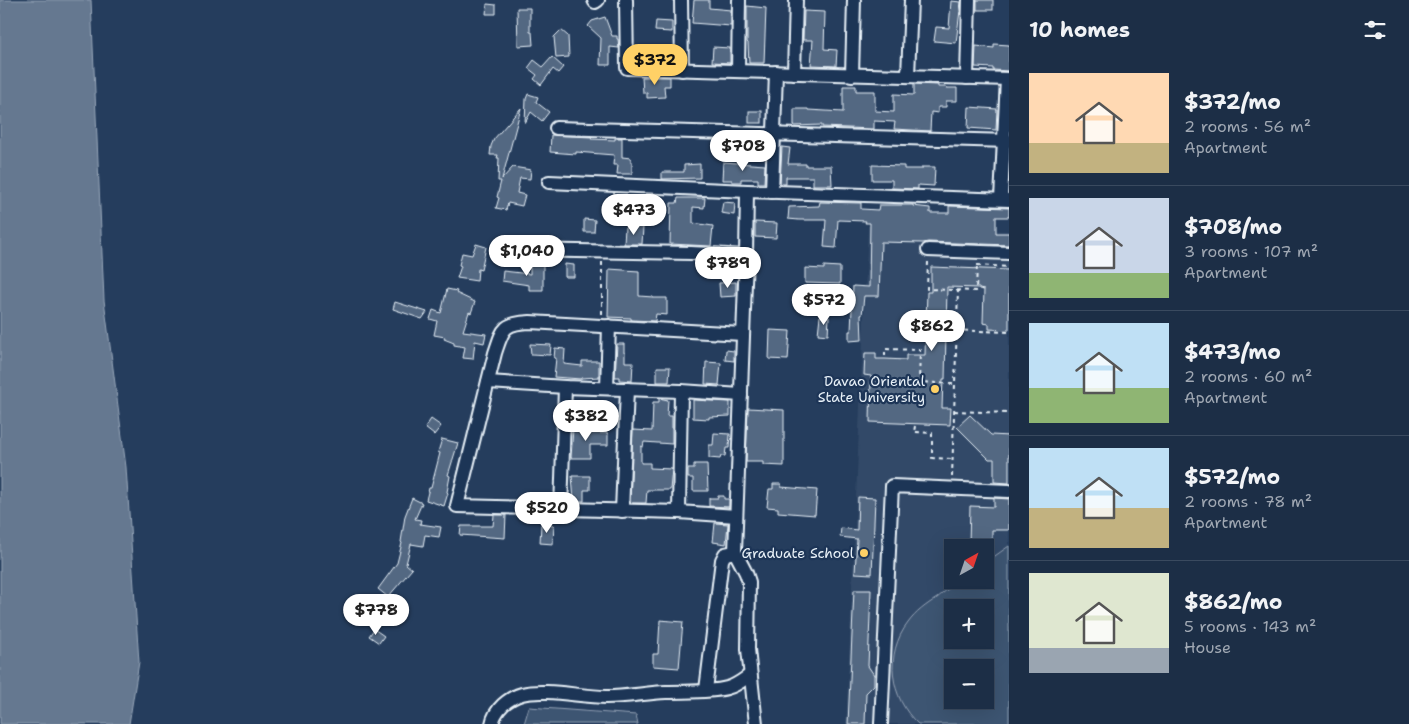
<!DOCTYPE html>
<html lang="en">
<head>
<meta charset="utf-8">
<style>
  :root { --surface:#1c2e46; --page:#293a51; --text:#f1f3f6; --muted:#a0a8b3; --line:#3a4a5f; --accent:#ffd166 }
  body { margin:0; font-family:"Shantell Sans",sans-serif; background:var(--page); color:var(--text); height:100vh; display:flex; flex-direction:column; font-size:19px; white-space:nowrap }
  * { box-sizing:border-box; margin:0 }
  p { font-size:16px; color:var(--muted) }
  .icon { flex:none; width:28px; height:28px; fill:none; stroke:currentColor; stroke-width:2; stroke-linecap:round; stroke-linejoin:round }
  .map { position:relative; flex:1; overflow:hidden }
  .sheet { display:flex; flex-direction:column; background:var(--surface); width:400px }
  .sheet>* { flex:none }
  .needle { width:32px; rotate:40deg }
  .controls { position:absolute; left:944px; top:539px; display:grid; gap:10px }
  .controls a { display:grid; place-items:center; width:50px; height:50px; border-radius:0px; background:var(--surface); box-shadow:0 5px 20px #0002,0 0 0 1px var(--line); font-size:25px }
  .price { position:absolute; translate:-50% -42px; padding:0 11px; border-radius:18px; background:#fff; color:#222; font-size:16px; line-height:32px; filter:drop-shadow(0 1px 2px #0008) }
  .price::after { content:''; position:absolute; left:50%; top:30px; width:15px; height:11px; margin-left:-8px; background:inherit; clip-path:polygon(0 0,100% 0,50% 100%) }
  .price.on { background:var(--accent); color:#111 }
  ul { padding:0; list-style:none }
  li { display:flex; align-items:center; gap:15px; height:125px; padding:0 20px }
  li+li { border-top:1px solid var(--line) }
  li span { display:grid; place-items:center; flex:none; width:140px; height:100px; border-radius:0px; color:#555 }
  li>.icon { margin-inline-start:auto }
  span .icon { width:60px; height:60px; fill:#fffc; stroke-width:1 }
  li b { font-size:21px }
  h2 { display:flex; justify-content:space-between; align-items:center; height:60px; padding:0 20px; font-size:21px }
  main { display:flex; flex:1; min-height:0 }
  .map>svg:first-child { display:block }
  .built { fill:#334a68; fill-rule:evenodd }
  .green { fill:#3e5472; stroke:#93a2b5; fill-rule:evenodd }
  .water { fill:#657890; stroke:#99a8ba }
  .building { fill:#536782; stroke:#e8f1f8 }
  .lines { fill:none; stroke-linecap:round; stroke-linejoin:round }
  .minor-casing { stroke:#e8f1f8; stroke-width:16 }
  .path { stroke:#e8f1f8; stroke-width:2; stroke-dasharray:4 4; stroke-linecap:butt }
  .minor { stroke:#1d3557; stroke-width:12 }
  .poi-dot { fill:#ffd166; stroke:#1d3557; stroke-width:2 }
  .labels { text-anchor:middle; stroke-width:4.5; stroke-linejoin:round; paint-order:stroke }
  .poi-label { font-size:14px; fill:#e8f1f8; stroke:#1d3557; text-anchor:end }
</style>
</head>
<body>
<main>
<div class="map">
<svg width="1009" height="724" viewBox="0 0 1009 724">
  <rect width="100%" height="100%" fill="#253d5d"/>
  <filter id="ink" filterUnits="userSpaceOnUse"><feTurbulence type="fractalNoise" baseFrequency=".02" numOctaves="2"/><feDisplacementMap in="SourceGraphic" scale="10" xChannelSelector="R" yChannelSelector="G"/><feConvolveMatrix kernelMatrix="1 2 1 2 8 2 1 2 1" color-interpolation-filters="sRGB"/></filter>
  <g filter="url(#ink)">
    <!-- built -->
    <path class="built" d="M868 226 1009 231V724H846ZM952 548H985V580H952ZM952 608H985V640H952ZM952 668H985V700H952Z"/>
    <!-- green -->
    <g class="green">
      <path d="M1009 546V724H918C890 698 884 654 908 623 916 612 926 605 937 598 942 594 956 582 962 580 968 578 978 580 985 580V563ZM952 608H985V640H952ZM952 668H985V700H952Z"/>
      <path d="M529 707 636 715 638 724H524Z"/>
    </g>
    <!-- water -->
    <path class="water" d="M0 0H91L104 300 126 467 139 662 129 724H0Z"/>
    <!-- building -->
    <g class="building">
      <path d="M694 0H709V8L731 10V26L692 23Z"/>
      <rect x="977" y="0" width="16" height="10"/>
      <path d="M951 1 961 2 956 43 934 41 936 27 949 28Z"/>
      <path d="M487 4 496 5V14H486Z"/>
      <path d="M747 6 766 8 764 63H749L748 43 747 42Z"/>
      <path d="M517 8H530V32H532L533 45 518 46Z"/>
      <path d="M804 11 825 12 824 49 837 50 836 66 811 65 813 40H803Z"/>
      <path d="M605 17 612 36H617V39H618L619 48 610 47V65H600L601 38 588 26 592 21Z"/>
      <path d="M656 21 672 22V32L655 31Z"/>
      <path d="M561 30 568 36 569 57 556 58 554 37Z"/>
      <path d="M994 44 1009 45V71L993 70V68L975 67 976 46 994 48Z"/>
      <path d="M713 47 730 48V63L712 62Z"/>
      <path d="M552 57 563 67 558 73 553 69 541 85 534 79 537 75 528 68 534 60 543 67Z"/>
      <path d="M642 77H670V86H664L665 97 647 98V93H643Z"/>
      <path d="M914 84 938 85V87H947V88H957V101H946V107H938V113L931 112 930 131 894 129 895 122 874 121V129L822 127V125L794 126V109H808V110L843 112V86H856V91H875V111L894 112V94L914 95Z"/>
      <path d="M528 94 538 97 536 102 549 112 542 121 531 112 525 123 526 99Z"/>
      <path d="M969 107 997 109 996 130 968 128Z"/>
      <path d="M521 108 502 179 513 167 531 170 530 179 520 178 517 193 525 195 522 206 508 203 506 210 496 208 499 198 497 197 501 181H498L499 158H497L498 155H490L491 146 494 139Z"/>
      <rect x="749" y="111" width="13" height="12"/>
      <path d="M551 135 592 137 591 139 615 140V138H622V157L631 158V162L632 163V174H617L618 165H613L614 155 576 152V154L550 152Z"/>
      <path d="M782 147 790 148 788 164H806V166H831L832 185H813V177H786V184H780Z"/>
      <path d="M723 162 765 165 764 183H758V179H741V182H732V180H722Z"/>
      <path d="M700 164V178L662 179V172H684V165Z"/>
      <path d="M872 165 904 166V169H922V167H935L934 186 918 185V189L892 188V180H872Z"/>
      <path d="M678 198H705L704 208 693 207V223L713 226 711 246 670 244 671 203H677Z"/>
      <path d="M723 202 735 203 734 215 721 213Z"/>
      <path d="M820 202 861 203V209L878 210 879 205H913V206L930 208V213H949V206L1009 208V217H996V233H1009V245L928 242 923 243 881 242 879 296H864L862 315H861L862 340 849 341V331H851L853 286 869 287 870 223H865L866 221 838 220 836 248 824 247 826 220H799L788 219 789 207 819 206Z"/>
      <path d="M584 219 595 220 594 232H584Z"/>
      <path d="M755 222 777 223 776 238 755 237Z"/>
      <path d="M625 227H643L642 244H624Z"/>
      <path d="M476 244 486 247 481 270 478 269 477 281 457 278 461 266 459 265 462 253 472 255Z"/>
      <path d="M530 263H543V290H529V285L502 281 503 271 530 274Z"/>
      <path d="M565 264 574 265V277H565Z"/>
      <path d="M824 266 840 267V284L805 283V268L824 269Z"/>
      <path d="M931 267 1009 270V330L989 329V324L983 323 984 290 979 289V288L947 287 945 379H943L942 408H951L950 425 870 422 871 376 864 375 865 353H876V359H885L906 360V355H925L927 292H931Z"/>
      <path d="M609 269 639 271V296L653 297V298H667V315L656 314 655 321 631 320V318L608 317Z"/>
      <path d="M736 282V296L720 297 719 283Z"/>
      <path d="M447 289 457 291 456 293 475 302 471 313 469 312 463 331 486 334 484 343 475 341 473 359 463 358 465 347 454 345V343L444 339 445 337 434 335 437 321 430 319 433 310 441 313Z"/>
      <path d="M395 302 427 312 422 319 393 309Z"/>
      <path d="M820 316 829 317 828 335 818 334Z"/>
      <path d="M770 330 790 331 788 360 769 359Z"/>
      <path d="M530 344 551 345 550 355 531 354Z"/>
      <path d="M617 344H624V353H625V362H633L632 381 619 380V377H615Z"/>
      <path d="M555 348 565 349 564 364 582 366V361H599V377L581 378V379L554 377 556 358H554Z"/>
      <path d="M726 350 734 351V361L725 360Z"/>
      <path d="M706 362 721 363 719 385 705 384Z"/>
      <path d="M657 367H670L669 382H657Z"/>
      <path d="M659 398 668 400 667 416H672V444L644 442 643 447 641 446V463H650V468L672 469 670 490H647L646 503H630L633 430 652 431 653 402H659Z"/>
      <path d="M693 400 730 402V416L709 417V419L693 418Z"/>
      <path d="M748 408 784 410V466L763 465V462H746Z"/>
      <path d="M970 415 991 435 1009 436V483L994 482V459H989L957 427Z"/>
      <path d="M431 419 441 426 434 435 425 428Z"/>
      <path d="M573 428H588V433H608V445H590V458H571Z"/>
      <path d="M714 433 730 434 729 448H726L725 456H721L720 459 709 458V445H713Z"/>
      <path d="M442 439 458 443 448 475 450 476 447 492 448 493 444 506 426 500 429 488H431L440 453 438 452Z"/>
      <path d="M694 464H707L708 491H693V478H688V469H694Z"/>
      <path d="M572 476H590V490H584V501H574Z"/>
      <path d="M773 484H781V487L817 490 815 515 778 512V508L767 507 769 489H773Z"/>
      <path d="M718 496H724V499H729V507L709 506V498H718Z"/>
      <path d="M858 497 875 498 872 574 855 573 857 539 840 537 841 528 857 530Z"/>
      <path d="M412 498 422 503 415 519 421 520 420 524 441 527 439 537 425 535 423 546 411 544 406 564 412 569 388 597 378 589 397 563 402 543 401 542 405 516Z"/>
      <path d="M994 498 1009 499V530H992V548H982V544H969L970 506 994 507Z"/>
      <path d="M494 515H506L505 538 460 535 461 526H493Z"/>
      <path d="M715 523 728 524 726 544 713 542Z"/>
      <path d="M541 524 554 525 553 544 540 543Z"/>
      <path d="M854 590H871L868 666 874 675V685L866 693 865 724H848Z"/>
      <path d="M660 620 683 622 679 668 653 666V654H658Z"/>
      <path d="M374 629 384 636 379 643 369 636Z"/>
    </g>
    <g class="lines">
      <!-- minor casing -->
      <g class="minor-casing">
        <g id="minor">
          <path d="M594 0 595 2 598 0"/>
          <path d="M626 0 627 68 1009 79"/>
          <path d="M681 0 682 70"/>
          <path d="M738 71 739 0"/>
          <path d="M794 73 796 0"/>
          <path d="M852 75 854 0"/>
          <path d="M908 76 911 0"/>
          <path d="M967 78 969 0"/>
          <path d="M556 128 1009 141"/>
          <path d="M549 182 747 191 1009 200"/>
          <path d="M747 191 746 256 735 552 746 573 749 582 748 649 756 724"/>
          <path d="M772 192 776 72"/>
          <path d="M1001 199 1007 79"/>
          <path d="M520 250 691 253 746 256"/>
          <path d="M928 250 1009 253"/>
          <path d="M488 382 565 387 681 391 741 395"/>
          <path d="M607 388 609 326"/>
          <path d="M561 510 565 387"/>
          <path d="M622 511 627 389"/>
          <path d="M679 512 681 391"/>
          <path d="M736 516 679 512 457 506 495 353C503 329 503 323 530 322L743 334"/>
          <path d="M706 690 722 560 725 554 735 552"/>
          <path d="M492 724C495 709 508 698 522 694 545 688 581 697 606 697 626 697 646 693 666 692 686 691 708 693 727 688 736 686 743 680 750 675"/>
          <path d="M881 724 892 486 1009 491"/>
        </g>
      </g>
      <!-- path -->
      <g class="path">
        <path d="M928 262 927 289 976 291 977 264"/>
        <path d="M977 265 1009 267"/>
        <path d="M602 314V262"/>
        <path d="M948 330 1009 332"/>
        <path d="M885 356V349L920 350 919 382 955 384"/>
        <path d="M954 411 1009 413"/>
        <path d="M915 426 914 432 932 433V458L953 459"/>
        <path d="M952 477 958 290"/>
      </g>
      <!-- minor -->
      <use href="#minor" class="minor"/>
    </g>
  </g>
  <!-- markers -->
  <g class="poi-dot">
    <circle cx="935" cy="389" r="5"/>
    <circle cx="864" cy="553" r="5"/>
  </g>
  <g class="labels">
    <!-- poi labels -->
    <g class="poi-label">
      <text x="925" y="386">Davao Oriental<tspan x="925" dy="16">State University</tspan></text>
      <text x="854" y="558">Graduate School</text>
    </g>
  </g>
</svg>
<div class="controls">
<a><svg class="needle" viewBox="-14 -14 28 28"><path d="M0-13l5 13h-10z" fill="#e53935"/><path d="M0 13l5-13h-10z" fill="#a0a8b3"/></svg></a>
<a>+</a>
<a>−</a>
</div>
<b class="price on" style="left:655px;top:86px">$372</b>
<b class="price" style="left:743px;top:172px">$708</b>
<b class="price" style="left:634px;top:236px">$473</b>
<b class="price" style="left:527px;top:277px">$1,040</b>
<b class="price" style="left:728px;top:289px">$789</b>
<b class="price" style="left:824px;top:326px">$572</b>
<b class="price" style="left:932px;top:352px">$862</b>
<b class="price" style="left:586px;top:442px">$382</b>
<b class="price" style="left:547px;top:534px">$520</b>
<b class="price" style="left:376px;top:636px">$778</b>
</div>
<section class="sheet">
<h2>10 homes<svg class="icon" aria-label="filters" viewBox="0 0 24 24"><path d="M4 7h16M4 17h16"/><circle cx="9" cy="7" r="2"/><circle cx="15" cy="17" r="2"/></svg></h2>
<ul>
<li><span style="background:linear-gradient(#ffd9b3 70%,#c2b280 0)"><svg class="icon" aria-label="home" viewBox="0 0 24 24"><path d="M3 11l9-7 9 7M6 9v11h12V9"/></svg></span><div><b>$372/mo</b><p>2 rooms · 56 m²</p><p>Apartment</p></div></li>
<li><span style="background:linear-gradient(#c9d6e8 75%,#8fb573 0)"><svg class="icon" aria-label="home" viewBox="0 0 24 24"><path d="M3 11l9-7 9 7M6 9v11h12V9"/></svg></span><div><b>$708/mo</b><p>3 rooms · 107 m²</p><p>Apartment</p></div></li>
<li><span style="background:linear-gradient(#bfe0f5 65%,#8fb573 0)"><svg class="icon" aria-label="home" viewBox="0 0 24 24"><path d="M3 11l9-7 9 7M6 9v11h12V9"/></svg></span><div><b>$473/mo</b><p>2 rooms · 60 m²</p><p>Apartment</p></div></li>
<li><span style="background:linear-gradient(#bfe0f5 60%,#c2b280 0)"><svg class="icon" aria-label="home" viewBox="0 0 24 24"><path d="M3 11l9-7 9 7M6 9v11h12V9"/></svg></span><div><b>$572/mo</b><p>2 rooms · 78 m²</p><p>Apartment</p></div></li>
<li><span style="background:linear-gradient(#dfe7d0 75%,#9aa5b1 0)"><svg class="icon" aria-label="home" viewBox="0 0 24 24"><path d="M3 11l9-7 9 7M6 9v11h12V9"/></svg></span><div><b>$862/mo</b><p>5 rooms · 143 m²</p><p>House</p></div></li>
</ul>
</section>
</main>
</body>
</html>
